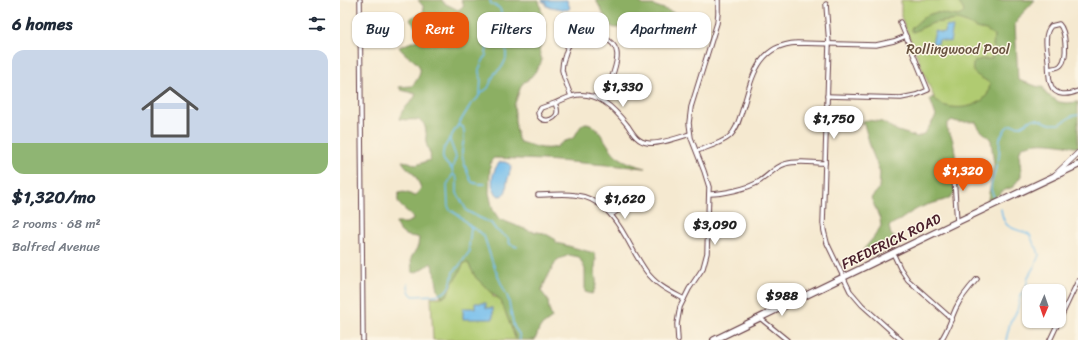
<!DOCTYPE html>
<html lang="en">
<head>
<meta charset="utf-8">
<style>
  :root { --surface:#fff; --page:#f2f2f3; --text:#1f2937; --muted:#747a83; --line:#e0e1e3; --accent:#ea580c }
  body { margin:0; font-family:Sriracha,sans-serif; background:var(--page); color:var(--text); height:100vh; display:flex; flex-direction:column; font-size:15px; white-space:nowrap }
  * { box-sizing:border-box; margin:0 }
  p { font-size:13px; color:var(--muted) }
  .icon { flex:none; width:22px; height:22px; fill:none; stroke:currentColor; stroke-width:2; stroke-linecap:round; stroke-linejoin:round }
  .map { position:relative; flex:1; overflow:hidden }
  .side { display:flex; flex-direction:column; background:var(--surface); width:340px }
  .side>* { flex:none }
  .top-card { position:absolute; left:12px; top:12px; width:380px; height:36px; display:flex; gap:8px }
  .needle { width:26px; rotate:182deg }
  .controls { position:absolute; left:682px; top:284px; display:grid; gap:8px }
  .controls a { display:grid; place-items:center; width:44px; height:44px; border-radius:8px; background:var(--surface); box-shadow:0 1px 3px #0004; font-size:20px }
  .price { position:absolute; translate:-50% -34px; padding:0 9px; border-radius:14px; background:#fff; color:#222; font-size:13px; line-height:26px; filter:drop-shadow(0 1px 2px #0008) }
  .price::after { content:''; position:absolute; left:50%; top:24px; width:12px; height:9px; margin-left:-6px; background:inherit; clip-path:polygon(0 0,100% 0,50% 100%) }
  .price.selected { background:var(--accent); color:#fff }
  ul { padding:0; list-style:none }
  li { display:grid; align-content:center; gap:8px; height:212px; padding:0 12px }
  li+li { border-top:1px solid var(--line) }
  li span { display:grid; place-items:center; height:124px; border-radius:12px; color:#555 }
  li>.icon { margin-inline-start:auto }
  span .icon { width:72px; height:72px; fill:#fffc; stroke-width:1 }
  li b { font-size:17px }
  h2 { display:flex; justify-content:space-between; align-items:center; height:48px; padding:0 12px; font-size:17px }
  .chip { padding:0 14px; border-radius:12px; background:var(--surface); box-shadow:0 1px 3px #0004; font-size:14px; line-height:36px }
  .chip.selected { background:var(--accent); color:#fff }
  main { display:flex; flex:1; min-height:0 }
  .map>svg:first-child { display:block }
  .green { fill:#b0cb71; stroke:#7d754e }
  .forest { fill:#8caf63; stroke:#6b6747 }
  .water { fill:#73bdec; stroke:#5e6e8c }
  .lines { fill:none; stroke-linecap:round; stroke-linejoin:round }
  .stream { stroke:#73bdec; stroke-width:1.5 }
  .minor-casing { stroke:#643d44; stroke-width:5.5 }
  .tertiary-casing { stroke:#643d44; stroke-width:6 }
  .secondary-casing { stroke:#643d44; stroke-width:8 }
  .minor { stroke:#fff; stroke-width:3.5 }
  .tertiary { stroke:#fff; stroke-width:4.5 }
  .secondary { stroke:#fff; stroke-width:5.5 }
  .labels { text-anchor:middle; stroke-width:3; stroke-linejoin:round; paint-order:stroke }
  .park-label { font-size:14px; fill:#695340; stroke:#fcf5e5 }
  .street-label { font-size:14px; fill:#4a1f2b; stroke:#fcf5e5 }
</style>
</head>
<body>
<main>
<section class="side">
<h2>6 homes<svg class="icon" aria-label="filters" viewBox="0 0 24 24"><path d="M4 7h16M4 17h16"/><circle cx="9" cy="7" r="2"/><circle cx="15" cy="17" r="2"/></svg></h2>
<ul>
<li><span style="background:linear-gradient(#c9d6e8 75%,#8fb573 0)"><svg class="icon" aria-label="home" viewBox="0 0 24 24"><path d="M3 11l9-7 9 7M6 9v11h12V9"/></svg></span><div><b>$1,320/mo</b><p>2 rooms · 68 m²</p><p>Balfred Avenue</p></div></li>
</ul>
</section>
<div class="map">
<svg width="738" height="340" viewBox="0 0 738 340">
  <rect width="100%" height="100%" fill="#fcf5e5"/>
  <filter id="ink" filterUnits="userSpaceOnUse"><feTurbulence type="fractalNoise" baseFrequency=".025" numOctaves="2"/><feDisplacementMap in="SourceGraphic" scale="8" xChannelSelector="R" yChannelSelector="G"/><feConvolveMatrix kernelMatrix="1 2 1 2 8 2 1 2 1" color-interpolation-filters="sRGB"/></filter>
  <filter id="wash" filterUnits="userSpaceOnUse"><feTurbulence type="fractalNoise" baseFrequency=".012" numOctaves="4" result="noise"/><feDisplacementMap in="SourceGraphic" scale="16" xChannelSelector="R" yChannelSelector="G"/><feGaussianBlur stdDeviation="0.9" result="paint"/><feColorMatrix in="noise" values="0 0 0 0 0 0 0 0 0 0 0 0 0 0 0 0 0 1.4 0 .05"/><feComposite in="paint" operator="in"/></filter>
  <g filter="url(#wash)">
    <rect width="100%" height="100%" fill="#f5e9d0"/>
    <!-- green -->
    <g class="green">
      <path d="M561 0H691L659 33 655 118 598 107 561 17Z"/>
      <path d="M126 250H143L153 297H161L176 340H93L91 297H100Z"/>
    </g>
    <!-- forest -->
    <g class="forest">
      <path d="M78 0H102L104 3 118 10 124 6 121 0H199L205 27 202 43 199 50 202 60 201 63 195 72 189 79 183 83 181 86 174 106 175 113V121L178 139 180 142C190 145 205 151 216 147 218 146 221 143 223 142 227 140 231 140 234 137 238 132 240 124 246 123 258 123 267 148 277 156 285 162 295 165 305 168L204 160 154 158 151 161 150 168 149 193 153 210 159 219 190 231 204 233 213 238 217 243 254 253C258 259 254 266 255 272 255 277 257 280 256 285 255 289 254 291 252 294L245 292V269L239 257 229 255 217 260 207 278 201 291 208 300 209 309 212 318 200 327 195 340H176L161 301 136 278 128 263H124L118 275 110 287 108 294 105 296 102 297 98 291 95 273 91 263C86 267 81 270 74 273L72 271 71 258 78 246 79 238C75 236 73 237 68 236 63 235 57 229 56 223H66L73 220C71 209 53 208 59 193 65 191 68 193 74 196L77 194 81 188C79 183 77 178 73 173 68 168 66 168 62 161L69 162 76 165 90 160C92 153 87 149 86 142 85 139 87 135 86 132 84 114 73 122 59 119 61 114 62 110 66 107 70 102 74 100 76 94L61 90 59 87 72 86C93 62 68 62 59 47L82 38V35L70 20 72 17C77 16 81 14 84 10L83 6Z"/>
      <path d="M256 0H297L303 5H313L335 13C340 23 344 30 341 41L322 42 302 36 286 27 275 28 272 27 267 21Z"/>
      <path d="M617 0H695L681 15 675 24 678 80 699 87H703L706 94 719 102 727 103 738 102V147C734 148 730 146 726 145 712 143 693 140 681 148L679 155 681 169V176L673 187 663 191 649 202 648 199 654 165 651 140C645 132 640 133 636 122 628 121 619 124 612 120L607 124C606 131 610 132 612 138 615 147 620 186 615 193 608 202 593 202 584 206 575 209 567 215 560 220 556 222 552 223 549 227L551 235 557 239 559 242C555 245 550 246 546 248 537 252 534 258 524 253L523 250 534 237 541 226 540 219 531 198 538 190 539 187 540 172 532 152 524 124H521L523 121 527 120 542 122 558 131 577 137 585 133 596 116 590 99 593 97C596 100 599 103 603 105 617 110 640 108 648 93 649 90 649 87 650 84 643 76 628 76 634 62L641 59H649L652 58 654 35 646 30 636 28 627 23 618 20 593 23 573 32 571 29C578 22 584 15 594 13 604 11 618 21 624 12L623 9Z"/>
    </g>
    <!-- water -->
    <g class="water">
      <path d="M202 0H227L230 8 227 10 206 6V2H203Z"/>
      <path d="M606 26 613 27 610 42 599 40 598 44 592 43 595 31 605 33Z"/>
      <path d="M160 162H165L171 165V168L167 182 166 191 163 195 159 196C148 189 152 170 160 162Z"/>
      <path d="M135 303H146V308H153V319H123V308H135Z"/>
    </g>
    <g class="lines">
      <!-- stream -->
      <g class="stream">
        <path d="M140 94 148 88 155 73 162 67 166 59V46L170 38V29C168 26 161 26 158 24"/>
        <path d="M118 125 123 127C127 137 121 146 122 155 123 160 129 179 132 182 136 184 141 184 145 184"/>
        <path d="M109 138 116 157 112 169 113 174 116 177 117 180V193L118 195 127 211 138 217 151 223 156 230 168 238 170 244 177 247"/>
        <path d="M112 169C103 161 101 159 104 148L131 104 137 99 140 94 141 78 139 73V69L146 55 148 39 153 33 155 27 160 22 162 15 160 9 158 7 151 4 150 0"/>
        <path d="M113 174 107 185 108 206 110 210 118 215 131 227 140 232 144 236 152 261 160 281 168 298 174 327 179 334 180 340"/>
        <path d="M654 197 651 190V185L659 157 660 138 666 128 670 125 681 126 693 119H697L710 124H720L732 116 738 115"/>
        <path d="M661 209C664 230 671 227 689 234L691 237 694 245 697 248 699 255 695 265 688 277 686 288 681 294 677 311 670 323 666 340"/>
        <path d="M68 284C68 289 70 294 73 296 96 294 110 301 113 272 121 266 124 258 130 251L129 247 131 227"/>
      </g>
    </g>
  </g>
  <g filter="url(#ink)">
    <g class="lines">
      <!-- minor casing -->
      <g class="minor-casing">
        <g id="minor">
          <path d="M20 0 23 340"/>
          <path d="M486 4 489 44 483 223 484 231 487 243 510 291 522 305 561 340"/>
          <path d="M709 69C713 68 719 68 721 65 728 58 726 31 719 24L711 26C703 35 707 49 708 59 709 67 708 78 711 85 715 97 729 95 738 91"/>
          <path d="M231 96C228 88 224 79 222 70 222 65 223 60 225 55 227 47 231 39 238 35 251 28 276 39 277 54 278 66 267 89 263 101"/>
          <path d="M487 96 561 98 576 95 588 90 560 22"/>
          <path d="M215 103 201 108 198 113C200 125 216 120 217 113 218 109 216 106 215 103 220 101 226 98 232 96 257 90 274 108 288 126 293 134 298 142 308 143 318 145 340 137 350 134"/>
          <path d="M357 151C367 147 381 144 390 136 397 129 399 120 402 111 412 80 416 45 457 43L536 45 554 41 566 36"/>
          <path d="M613 163 617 222"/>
          <path d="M369 194C382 194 408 189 420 181 428 176 435 167 445 164 457 160 472 163 485 163"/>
          <path d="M198 195C211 195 223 193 235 195 262 198 275 218 287 239 293 250 299 261 306 271 316 285 329 291 344 299"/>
          <path d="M271 215 301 196"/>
          <path d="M553 253 560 268 568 280 612 319"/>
          <path d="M420 318 447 340"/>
          <path d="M719 321 738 281"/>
          <path d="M338 340 337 324 340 307 349 289 363 268 367 253 369 187 364 171 351 138 349 123 351 107 377 23 378 13V0"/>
          <path d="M601 340C608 330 611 319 616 308 621 297 629 288 637 279"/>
          <path d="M710 340 719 321"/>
        </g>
      </g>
      <!-- tertiary casing -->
      <g class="tertiary-casing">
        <path id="tertiary" d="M715 175 738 153"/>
      </g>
      <!-- secondary casing -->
      <g class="secondary-casing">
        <path id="secondary" d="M374 340 617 222 738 165"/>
      </g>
      <!-- minor -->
      <use href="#minor" class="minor"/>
      <!-- tertiary -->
      <use href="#tertiary" class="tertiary"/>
      <!-- secondary -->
      <use href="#secondary" class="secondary"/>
    </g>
  </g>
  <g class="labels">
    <!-- park labels -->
    <g class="park-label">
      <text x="618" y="54">Rollingwood Pool</text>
    </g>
    <!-- street labels -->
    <g class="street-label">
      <text transform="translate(551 241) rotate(-26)" y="5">FREDERICK ROAD</text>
    </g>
  </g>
</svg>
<div class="controls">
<a><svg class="needle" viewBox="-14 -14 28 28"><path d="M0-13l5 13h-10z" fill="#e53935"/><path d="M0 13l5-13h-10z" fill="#747a83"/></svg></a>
</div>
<b class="price" style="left:283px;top:108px">$1,330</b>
<b class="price" style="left:494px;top:140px">$1,750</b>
<b class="price selected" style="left:623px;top:192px">$1,320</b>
<b class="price" style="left:285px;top:220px">$1,620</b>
<b class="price" style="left:375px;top:246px">$3,090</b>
<b class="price" style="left:442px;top:317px">$988</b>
<div class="top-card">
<a class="chip">Buy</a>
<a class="chip selected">Rent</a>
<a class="chip">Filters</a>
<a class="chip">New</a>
<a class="chip">Apartment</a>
</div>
</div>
</main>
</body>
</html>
